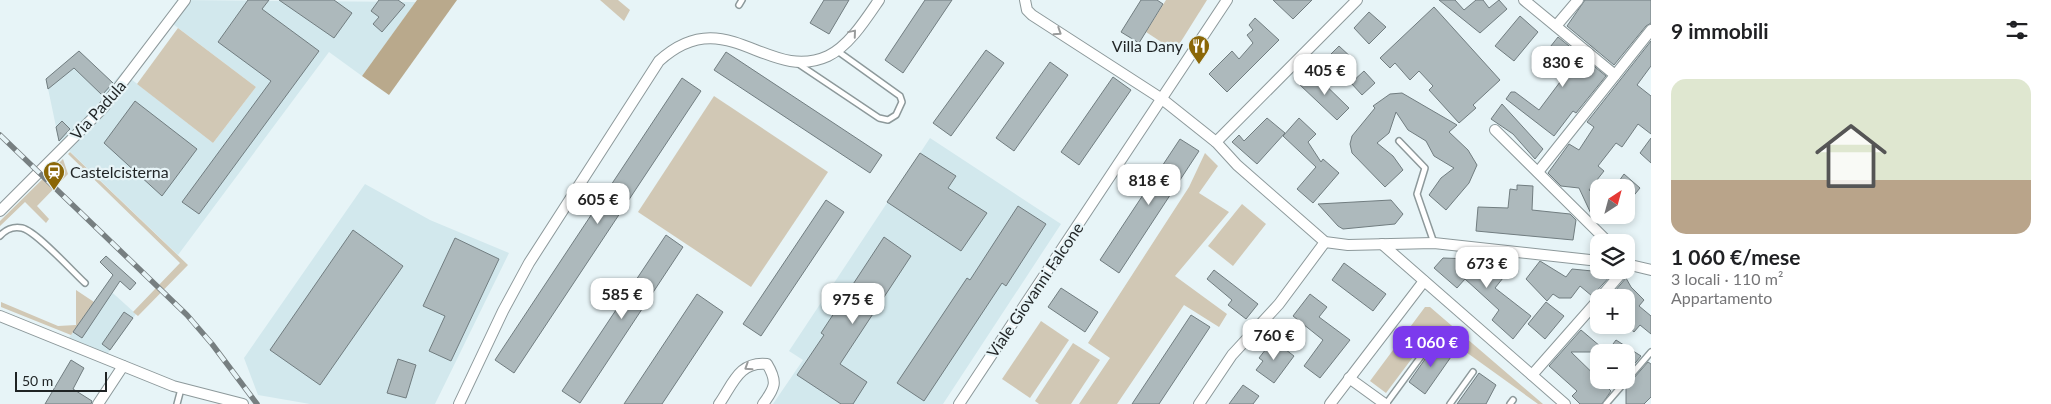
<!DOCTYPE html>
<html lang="it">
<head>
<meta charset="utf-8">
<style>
  :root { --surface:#fff; --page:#f2f2f2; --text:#202124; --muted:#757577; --line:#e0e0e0; --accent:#7c3aed }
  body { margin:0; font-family:Lato,sans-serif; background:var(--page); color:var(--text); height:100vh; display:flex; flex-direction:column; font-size:19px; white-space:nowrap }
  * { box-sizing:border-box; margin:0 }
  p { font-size:16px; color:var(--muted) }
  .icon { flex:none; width:28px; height:28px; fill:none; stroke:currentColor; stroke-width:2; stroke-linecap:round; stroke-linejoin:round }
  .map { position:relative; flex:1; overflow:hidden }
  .panel { display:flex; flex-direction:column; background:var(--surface); width:400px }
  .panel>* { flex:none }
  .needle { width:32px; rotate:36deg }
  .fabs { position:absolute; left:1590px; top:179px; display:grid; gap:10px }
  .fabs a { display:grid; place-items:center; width:45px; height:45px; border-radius:10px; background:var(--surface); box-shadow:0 2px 8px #0003; font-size:25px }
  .scale { position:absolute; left:15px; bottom:12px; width:92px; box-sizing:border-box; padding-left:5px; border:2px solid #1f2324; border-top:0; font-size:14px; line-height:18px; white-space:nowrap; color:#1f2324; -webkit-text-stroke:4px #e7f4f7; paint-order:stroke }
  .price { position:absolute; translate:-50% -42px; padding:0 11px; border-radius:10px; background:#fff; color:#222; font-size:16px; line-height:32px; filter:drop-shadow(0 1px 2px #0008) }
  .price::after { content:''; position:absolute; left:50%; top:30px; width:15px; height:11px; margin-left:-8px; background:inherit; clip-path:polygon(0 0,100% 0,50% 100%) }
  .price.on { background:var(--accent); color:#fff }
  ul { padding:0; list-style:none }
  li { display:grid; align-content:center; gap:10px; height:265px; padding:0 20px }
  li+li { border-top:1px solid var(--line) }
  li span { display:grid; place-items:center; height:155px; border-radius:15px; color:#555 }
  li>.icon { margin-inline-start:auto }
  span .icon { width:90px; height:90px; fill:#fffc; stroke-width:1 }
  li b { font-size:21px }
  h2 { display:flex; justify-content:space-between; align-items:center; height:60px; padding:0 20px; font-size:21px }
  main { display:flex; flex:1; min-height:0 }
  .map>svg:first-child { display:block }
  .built { fill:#d2e8ed }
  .green { fill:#d1c8b5 }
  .forest { fill:#b9a98c }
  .building { fill:#adb9bc; stroke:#717d80 }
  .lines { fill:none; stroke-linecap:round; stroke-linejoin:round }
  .lane-casing { stroke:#8d999b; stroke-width:8 }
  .street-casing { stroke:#8d999b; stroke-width:12 }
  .lane { stroke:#fff; stroke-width:5 }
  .street { stroke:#fff; stroke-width:10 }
  .rail-casing { stroke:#777f81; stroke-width:5.5 }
  .rail { stroke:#e7f4f7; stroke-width:4; stroke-dasharray:11; stroke-linecap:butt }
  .oneway { stroke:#9a9c9c }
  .labels { text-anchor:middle; stroke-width:4.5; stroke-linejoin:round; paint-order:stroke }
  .poi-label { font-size:16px; fill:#1f2324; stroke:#e7f4f7; text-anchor:end }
  .street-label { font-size:16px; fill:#1f2324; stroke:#e7f4f7 }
</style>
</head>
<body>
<main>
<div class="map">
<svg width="1651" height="404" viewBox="0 0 1651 404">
  <rect width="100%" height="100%" fill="#e7f4f7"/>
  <!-- built -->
  <g class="built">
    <path d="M177 0 416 2 362 76 329 52 178 255 59 141 46 79 79 51 113 83 122 72 213 143 256 87 165 18Z"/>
    <path d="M930 138 1061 224 943 404H773L803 360 789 351Z"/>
    <path d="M365 184 430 220 509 253 435 404H310L258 395 244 358Z"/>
    <path d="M105 286 136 314 106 356 66 342Z"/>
  </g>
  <!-- green -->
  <g class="green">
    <path d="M600 0H618L630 10 624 21Z"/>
    <path d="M1166 0H1207L1175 51 1146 32Z"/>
    <path d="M178 28 256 87 213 143 137 84Z"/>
    <path d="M714 96 828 172 751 287 638 212Z"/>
    <path d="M70 152 188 265 138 316 133 312 180 263 68 154Z"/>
    <path d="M1205 153 1218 166 1199 193 1229 212 1175 276 1227 314 1219 327 1184 305 1117 404H1079L1110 358 1088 343 1189 187Z"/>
    <path d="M63 159 68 174 37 206 49 219 46 223 25 202 0 226V221Z"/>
    <path d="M1242 204 1266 224 1233 266 1208 246Z"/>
    <path d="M76 290 94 302 71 335 1 307V302L58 326 76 325Z"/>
    <path d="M1425 307H1430L1543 404H1538L1434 329 1386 393 1370 381Z"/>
    <path d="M1041 321 1069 340 1030 398 1002 379Z"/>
    <path d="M1073 343 1100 360 1071 404H1039L1035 401Z"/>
  </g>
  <!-- forest -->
  <path class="forest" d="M417 0H457L389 95 362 76Z"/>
  <!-- building -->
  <g class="building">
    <path d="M248 0H269L262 9 319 51 199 214 182 202 271 81 218 42Z"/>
    <path d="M279 0H334L352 13 334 38Z"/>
    <path d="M379 0H398L405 5 382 32 373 24 379 17 371 11Z"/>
    <path d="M824 0H849L829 34 810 23Z"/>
    <path d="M925 0H952L903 73 885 60Z"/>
    <path d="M1141 0H1157L1163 4 1139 43 1121 32Z"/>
    <path d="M1273 0H1312L1293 19Z"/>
    <path d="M1439 0H1455L1464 10 1476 0H1483L1489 8 1499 0 1507 9 1480 33Z"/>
    <path d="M1585 0H1651V23L1646 26 1614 65 1567 26Z"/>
    <path d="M1434 7 1500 80 1473 105 1476 108 1459 123 1429 90 1433 86 1419 71 1410 80 1395 63 1390 68 1380 58Z"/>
    <path d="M1369 12 1386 27 1369 44 1354 28Z"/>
    <path d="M1520 16 1538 32 1514 61 1495 46Z"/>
    <path d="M1255 18 1279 40 1227 92 1209 74 1232 51 1239 59 1253 43 1247 35 1253 30 1249 25Z"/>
    <path d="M1558 37 1606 76 1576 113 1573 111 1554 136 1506 99 1511 92H1515L1539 110 1566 74 1543 56Z"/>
    <path d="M1651 41V66L1637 85 1651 96V134L1638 124 1622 147 1616 143 1598 166 1604 171 1589 190 1599 198V210L1593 218 1579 188 1561 186 1548 173 1569 144 1579 150 1594 127 1587 122Z"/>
    <path d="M1339 46 1354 60 1341 73 1326 59Z"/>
    <path d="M986 50 1004 63 951 136 933 123Z"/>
    <path d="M79 51 113 83 102 95 74 68 48 89 46 79Z"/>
    <path d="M726 52 882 155 870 173 714 70Z"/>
    <path d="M1050 62 1068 75 1014 151 996 138Z"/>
    <path d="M1364 71 1375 83 1362 95 1351 83Z"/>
    <path d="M1313 73 1349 108 1337 120 1300 85Z"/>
    <path d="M1113 77 1131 90 1079 165 1061 152Z"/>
    <path d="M682 78 701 91 514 373 495 360Z"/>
    <path d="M1402 93 1457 125 1449 132 1468 150 1477 165 1469 183 1446 210 1429 195 1441 178 1454 168 1434 156 1426 141 1408 130 1396 112 1389 133 1377 143 1393 156 1403 170 1385 187 1352 153 1350 144 1352 136 1375 108 1373 106 1390 94Z"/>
    <path d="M135 101 197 149 162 196 104 143Z"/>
    <path d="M1502 104 1543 149 1535 159 1513 134 1491 119Z"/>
    <path d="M1267 118 1285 133 1257 164 1232 142 1239 135 1244 141Z"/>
    <path d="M1299 118 1316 134 1308 142 1321 162 1323 159 1339 173 1313 203 1297 189 1316 167 1283 136Z"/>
    <path d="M62 121 70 129 59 141 56 127Z"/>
    <path d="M1651 138V163L1640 153Z"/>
    <path d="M1180 139 1199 151 1119 273 1100 260Z"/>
    <path d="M920 153 956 176 948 188 987 213 961 251 887 202Z"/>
    <path d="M1624 174 1640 188 1626 205V188H1614Z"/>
    <path d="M1517 185 1533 186 1532 210 1570 214 1576 220 1573 240 1476 231 1478 207 1508 208 1510 189 1517 190Z"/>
    <path d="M826 200 844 212 761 336 743 324Z"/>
    <path d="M1391 200 1403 214 1395 224 1343 229 1338 226 1318 204Z"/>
    <path d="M1018 206 1046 224 1006 286 1002 283 924 401 897 383 967 278 970 280Z"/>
    <path d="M353 230 403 266 320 385 270 350Z"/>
    <path d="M666 235 683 247 580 403 562 391Z"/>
    <path d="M884 237 911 256 840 364 867 382 853 404H841L797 375 824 335 821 333Z"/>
    <path d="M455 238 499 259 451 361 429 351 445 316 423 306Z"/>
    <path d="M106 256 136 283 130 290 120 281 82 338 73 332 113 275 100 262Z"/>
    <path d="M1443 258 1471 259 1480 265 1486 260H1493L1503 262 1511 268 1495 288 1531 316 1513 339 1492 320 1499 310 1465 279 1457 288 1434 268Z"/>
    <path d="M1540 261 1566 277 1572 269 1613 273 1592 296 1580 286 1571 298H1559L1553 294 1547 301 1526 279Z"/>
    <path d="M1344 263 1386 294 1373 311 1332 280Z"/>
    <path d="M1214 270 1258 304 1246 319 1228 305 1232 300 1207 279Z"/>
    <path d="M1626 278 1631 287 1644 300 1639 306 1651 316V334L1640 325 1634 332 1626 325V298H1609Z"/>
    <path d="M1061 288 1098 312 1085 332 1048 307Z"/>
    <path d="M697 294 723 312 662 404H624Z"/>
    <path d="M1310 294 1327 307 1319 317 1350 340 1320 378 1304 366 1323 340 1293 316Z"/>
    <path d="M1546 302 1564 316 1545 339 1528 324Z"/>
    <path d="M124 312 133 318 110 350 102 344Z"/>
    <path d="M1191 315 1210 327 1159 404H1132Z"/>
    <path d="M1581 330 1607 352 1616 340 1641 356 1626 374 1627 352H1571L1611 391 1602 404H1580L1572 396 1577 391 1549 366Z"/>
    <path d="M1273 340 1294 356 1274 383 1256 370 1263 361 1259 358Z"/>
    <path d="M1437 342 1453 354 1425 394 1409 382Z"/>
    <path d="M398 359 416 365 406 398 387 393Z"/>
    <path d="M71 360 84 368 73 389 92 401 91 404H45Z"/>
    <path d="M1648 362 1651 364V397L1644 404H1626V387Z"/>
    <path d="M1479 373 1496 385 1486 404H1457Z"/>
    <path d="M1243 385 1259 396 1253 404H1229Z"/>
  </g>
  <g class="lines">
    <!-- lane casing -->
    <g class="lane-casing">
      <g id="lane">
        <path d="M739 5 742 0"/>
        <path d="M797 63 879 118 888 120 896 115 902 102 900 96 836 50"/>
        <path d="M1399 141 1425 168 1417 194 1434 243"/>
        <path d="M0 236C5 230 13 226 22 228 36 231 72 271 85 283"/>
        <path d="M177 404 181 389"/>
        <path d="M1386 404 1436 336"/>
        <path d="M1450 404 1473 372"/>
        <path d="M1510 404 1513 400"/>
        <path d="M1606 404 1651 352"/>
      </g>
    </g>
    <!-- street casing -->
    <g class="street-casing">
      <g id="street">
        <path d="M1025 0 1027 10 1032 15 1162 99 1216 142 1237 165 1325 242 1348 245 1434 243 1599 261"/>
        <path d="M1524 0 1615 75"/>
        <path d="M1556 26 1578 0"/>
        <path d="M1495 130 1608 242"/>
        <path d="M1216 142 1357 0"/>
        <path d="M1538 172 1651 30"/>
        <path d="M0 211 103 108 185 0"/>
        <path d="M1382 244 1565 404"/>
        <path d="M1626 264 1651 270"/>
        <path d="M1600 298 1624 270"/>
        <path d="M0 316 173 386 243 404"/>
        <path d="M1532 375 1599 299"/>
        <path d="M1349 378 1385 404"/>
        <path d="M98 404 123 366"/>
        <path d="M459 404 503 311 529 263 659 61C726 0 767 84 828 56 849 46 866 19 879 0"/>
        <path d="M719 404C733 384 739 361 767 364 778 382 775 388 763 404"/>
        <path d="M959 404 1227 0"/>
        <path d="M1199 404 1232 355 1279 304 1325 242"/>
        <path d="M1330 404 1424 281"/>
      </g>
    </g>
    <!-- lane -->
    <use href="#lane" class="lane"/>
    <!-- street -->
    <use href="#street" class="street"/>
    <!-- rail casing -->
    <g class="rail-casing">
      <path id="rail" d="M0 135 187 315 212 344 257 404"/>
    </g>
    <!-- rail -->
    <use href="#rail" class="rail"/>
  </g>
  <!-- one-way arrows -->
  <defs><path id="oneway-chevron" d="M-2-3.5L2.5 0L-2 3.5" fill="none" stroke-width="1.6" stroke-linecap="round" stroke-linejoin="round" transform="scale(1.25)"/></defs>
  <g class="oneway">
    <use href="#oneway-chevron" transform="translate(1058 32) rotate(33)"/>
    <use href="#oneway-chevron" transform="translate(853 33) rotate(-50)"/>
    <use href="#oneway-chevron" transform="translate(748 367) rotate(147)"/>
  </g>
  <!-- icons -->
  <defs>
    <g id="restaurant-pin" transform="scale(1.125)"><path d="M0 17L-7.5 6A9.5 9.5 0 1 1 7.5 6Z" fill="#8b6707" stroke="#e7f4f7"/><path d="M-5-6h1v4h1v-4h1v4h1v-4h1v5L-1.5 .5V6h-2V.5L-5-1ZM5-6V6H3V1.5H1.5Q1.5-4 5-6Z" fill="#fff"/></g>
    <g id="station-pin" transform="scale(1.125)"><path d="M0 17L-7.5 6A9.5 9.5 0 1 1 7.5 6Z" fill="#8b6707" stroke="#e7f4f7"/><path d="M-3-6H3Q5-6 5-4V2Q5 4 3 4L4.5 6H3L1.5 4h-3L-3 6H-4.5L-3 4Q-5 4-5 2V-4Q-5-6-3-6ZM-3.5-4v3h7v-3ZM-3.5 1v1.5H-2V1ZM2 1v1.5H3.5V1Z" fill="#fff"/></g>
  </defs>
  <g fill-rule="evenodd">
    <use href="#restaurant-pin" x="1199" y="46"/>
    <use href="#station-pin" x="54" y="172"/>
  </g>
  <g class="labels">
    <!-- poi labels -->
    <g class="poi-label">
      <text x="1183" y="52">Villa Dany</text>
      <text x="70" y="178" text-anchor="start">Castelcisterna</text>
    </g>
    <!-- street labels -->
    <g class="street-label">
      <text transform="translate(98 110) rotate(-48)" y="6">Via Padula</text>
      <text transform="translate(1035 290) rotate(-56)" y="6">Viale Giovanni Falcone</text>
    </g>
  </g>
</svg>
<div class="fabs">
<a><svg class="needle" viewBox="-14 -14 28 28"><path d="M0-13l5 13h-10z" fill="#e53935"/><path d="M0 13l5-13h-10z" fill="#757577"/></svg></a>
<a><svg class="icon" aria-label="layers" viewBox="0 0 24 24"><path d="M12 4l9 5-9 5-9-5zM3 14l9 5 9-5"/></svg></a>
<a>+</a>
<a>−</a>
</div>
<div class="scale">50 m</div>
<b class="price" style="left:1563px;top:88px">830 €</b>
<b class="price" style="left:1325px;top:96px">405 €</b>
<b class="price" style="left:1149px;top:206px">818 €</b>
<b class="price" style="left:598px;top:225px">605 €</b>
<b class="price" style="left:1487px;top:289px">673 €</b>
<b class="price" style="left:622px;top:320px">585 €</b>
<b class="price" style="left:853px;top:325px">975 €</b>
<b class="price" style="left:1274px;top:361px">760 €</b>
<b class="price on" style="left:1431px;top:368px">1 060 €</b>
</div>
<section class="panel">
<h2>9 immobili<svg class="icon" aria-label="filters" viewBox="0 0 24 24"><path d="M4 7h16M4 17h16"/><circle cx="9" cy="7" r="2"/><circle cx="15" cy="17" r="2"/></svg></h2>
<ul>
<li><span style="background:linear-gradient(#dfe7d0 65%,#b9a48a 0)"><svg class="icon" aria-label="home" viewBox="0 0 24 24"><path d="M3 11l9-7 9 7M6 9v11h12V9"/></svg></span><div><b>1 060 €/mese</b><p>3 locali · 110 m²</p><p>Appartamento</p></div></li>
</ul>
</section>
</main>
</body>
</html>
